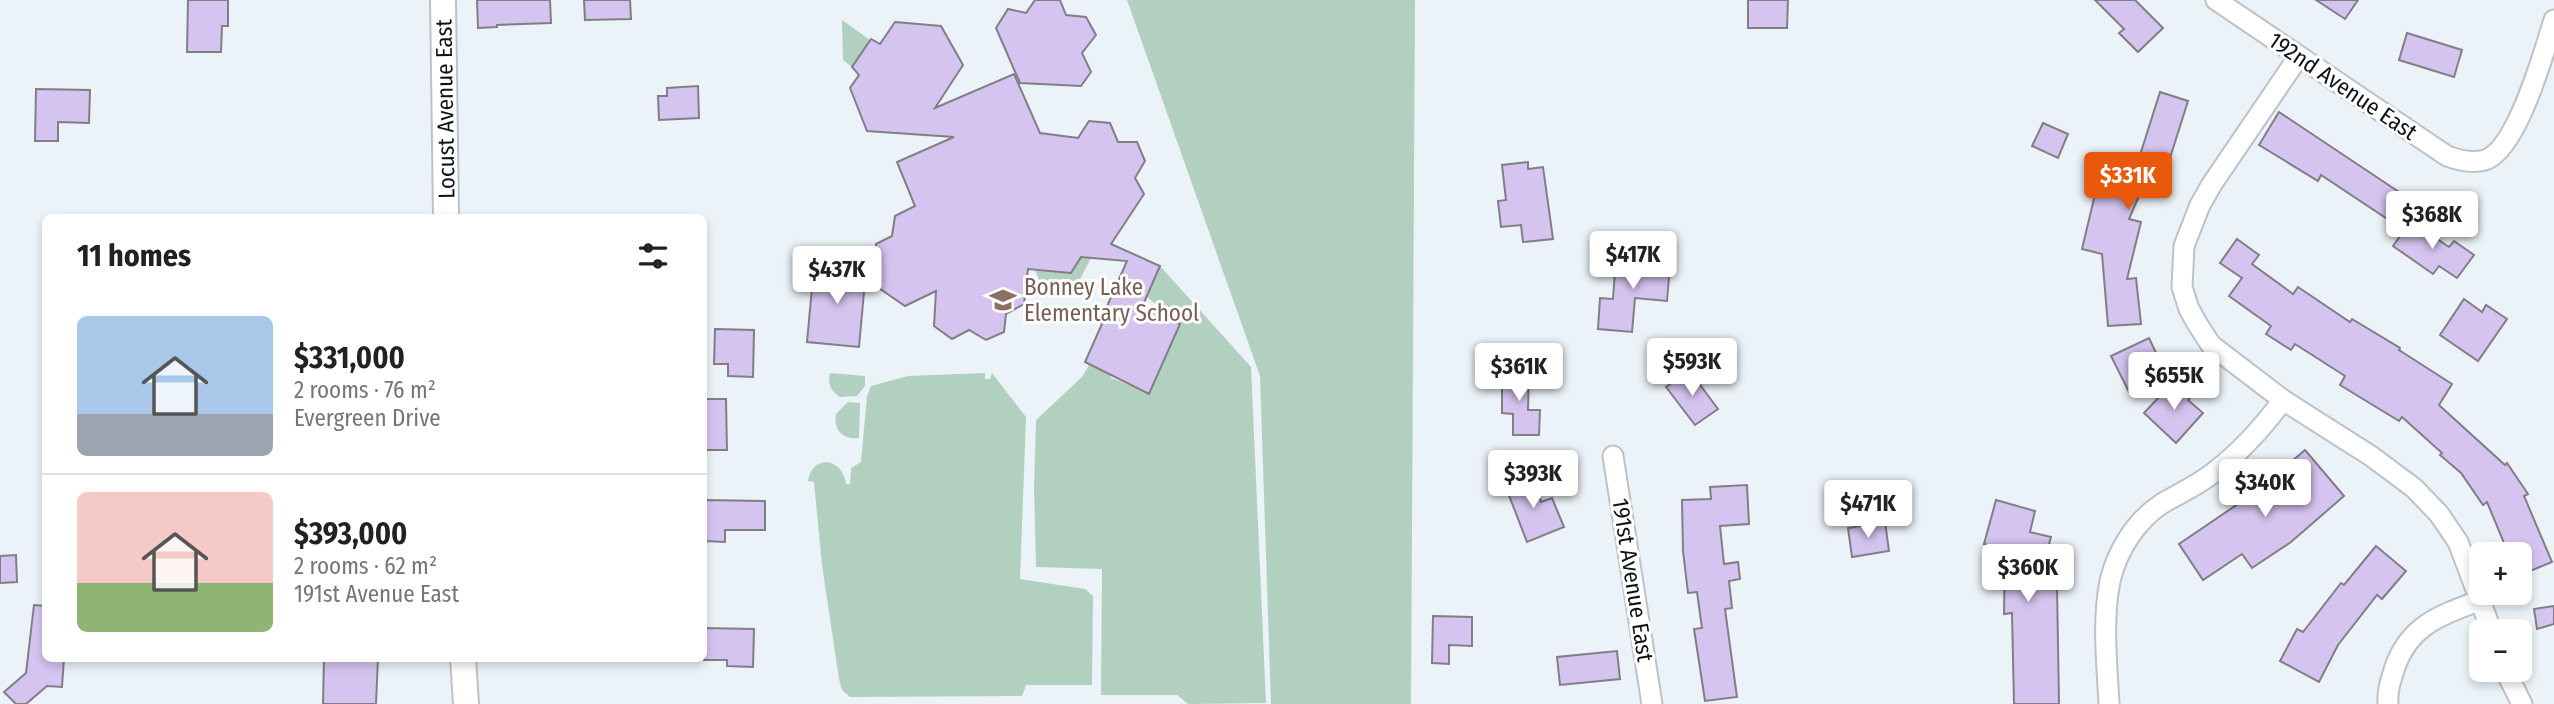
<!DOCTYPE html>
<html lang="en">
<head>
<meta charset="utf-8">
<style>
  :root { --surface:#fff; --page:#f6f6f6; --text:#202124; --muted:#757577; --line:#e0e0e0; --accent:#ea580c }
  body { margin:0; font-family:"Fira Sans Condensed",sans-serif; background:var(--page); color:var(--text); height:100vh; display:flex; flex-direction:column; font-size:26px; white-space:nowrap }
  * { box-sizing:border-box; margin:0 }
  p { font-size:23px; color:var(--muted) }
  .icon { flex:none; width:38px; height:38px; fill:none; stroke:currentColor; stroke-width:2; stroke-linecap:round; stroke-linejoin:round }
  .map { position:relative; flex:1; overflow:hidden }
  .details { position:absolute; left:42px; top:214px; width:665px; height:448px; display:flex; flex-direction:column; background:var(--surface); border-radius:10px; box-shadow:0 4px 10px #0003 }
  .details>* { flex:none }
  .controls { position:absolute; left:2469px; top:542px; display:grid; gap:14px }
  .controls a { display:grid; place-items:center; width:63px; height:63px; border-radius:10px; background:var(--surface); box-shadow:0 4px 10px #0003; font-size:35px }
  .price { position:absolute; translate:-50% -60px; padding:0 16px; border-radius:7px; background:#fff; color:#222; font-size:23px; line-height:46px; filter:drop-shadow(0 2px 4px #0008) }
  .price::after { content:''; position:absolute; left:50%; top:42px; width:21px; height:16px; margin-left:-10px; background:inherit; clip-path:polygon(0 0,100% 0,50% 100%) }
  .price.selected { background:var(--accent); color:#fff }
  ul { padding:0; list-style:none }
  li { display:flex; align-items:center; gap:21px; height:175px; padding:0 35px }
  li+li { border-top:2px solid var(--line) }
  li span { display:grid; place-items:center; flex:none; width:196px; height:140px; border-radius:10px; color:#555 }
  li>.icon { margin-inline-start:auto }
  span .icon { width:84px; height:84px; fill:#fffc; stroke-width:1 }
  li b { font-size:30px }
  h2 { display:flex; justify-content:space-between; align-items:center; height:84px; padding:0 35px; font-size:30px }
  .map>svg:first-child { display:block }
  .green { fill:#b1d0bf }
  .building { fill:#d5c4f0; stroke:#817e85; stroke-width:2 }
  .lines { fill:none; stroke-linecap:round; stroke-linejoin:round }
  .minor-casing { stroke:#bcc2c8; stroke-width:23 }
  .tertiary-casing { stroke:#bcc2c8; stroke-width:28 }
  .minor { stroke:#fff; stroke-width:19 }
  .tertiary { stroke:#fff; stroke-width:24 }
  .labels { text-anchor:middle; stroke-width:6; stroke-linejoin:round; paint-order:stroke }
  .street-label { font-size:23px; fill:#0f1113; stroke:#fff }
  .education-label { font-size:23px; fill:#785e54; stroke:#fff; text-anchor:start }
</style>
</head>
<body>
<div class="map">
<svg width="2554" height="704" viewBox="0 0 2554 704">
  <rect width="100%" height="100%" fill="#ecf3f8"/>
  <!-- green -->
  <g class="green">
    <path d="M1127 0H1415L1411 704H1271L1260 376Z"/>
    <path d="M842 20 870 40 852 67 843 60Z"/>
    <path d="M1081 257 1091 258 1076 287 1041 284 1031 261Z"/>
    <path d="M1160 266 1251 367 1266 703 1188 704 1177 695H1101L1102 569 1036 567 1034 486 1036 420 1082 377 1089 365 1111 375V378L1150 393 1163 364 1138 353 1179 324 1146 296Z"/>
    <path d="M830 373 865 376V386L857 396 840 397C831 391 827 384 830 373Z"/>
    <path d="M985 373V379H990L992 373 1026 417 1020 579 1085 589 1093 596 1092 685H1026L1022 696 850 697 842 690 839 679 822 565 814 482 808 481C812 454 843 457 846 484H850L851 468 861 462 867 396 871 386 908 376Z"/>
    <path d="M848 402 860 403 859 438C843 440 833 430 836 414Z"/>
  </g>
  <!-- building -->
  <g class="building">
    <path d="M188 0H228V26H222L221 52H187Z"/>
    <path d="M477 0H550L551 23 497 25V27L478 28Z"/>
    <path d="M584 0H630L631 19 585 20Z"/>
    <path d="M1035 0H1060L1066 15 1086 17 1096 35 1082 53 1091 72 1081 86 1020 83 996 28 1008 9 1026 13Z"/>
    <path d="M1748 0H1788L1787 28H1748Z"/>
    <path d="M2095 0H2135L2163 28 2138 52 2119 33 2124 29Z"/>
    <path d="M2316 0H2358L2345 19Z"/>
    <path d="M895 22 941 26 963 65 935 108 1014 74 1040 133 1078 138 1089 121 1110 123 1118 142H1137L1145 161 1135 178 1144 194 1111 244 1160 266 1142 307 1180 324 1149 394 1085 362 1102 324 1100 322 1127 261 1081 257 1071 273 1028 269 1024 304 1006 314 1004 332 986 340 969 330 952 339 934 326 936 291 905 306 873 284 876 244 892 236 895 216 915 206 897 162 954 137 867 131 850 88 859 75 852 67 871 39 880 44Z"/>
    <path d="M2407 33 2462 50 2454 77 2399 60Z"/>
    <path d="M698 86 699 118 659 120 658 96H667V88Z"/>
    <path d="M36 89 90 90 89 123 58 122V141H35Z"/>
    <path d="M2160 92 2188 101 2170 158 2157 154 2129 219 2141 222 2127 279 2136 278 2141 324 2108 326 2102 254 2082 249 2096 190 2109 160 2135 171Z"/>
    <path d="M2279 112 2408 198 2392 222 2321 175 2318 181 2259 145Z"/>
    <path d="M2043 123 2068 134 2058 158 2032 146Z"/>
    <path d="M1528 162V169L1543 167 1553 239 1523 242 1521 225 1501 227 1498 201 1506 200 1502 165Z"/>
    <path d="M2411 221 2449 247 2454 241 2474 255 2457 278 2439 266 2433 274 2393 246Z"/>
    <path d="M2237 239 2259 255 2252 264 2293 294 2298 287 2350 322 2352 319 2400 348 2399 350 2452 384 2439 405 2505 465 2507 463 2528 494 2524 496 2552 562 2520 575V555H2509L2487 502 2483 505 2461 473 2440 455 2442 453 2402 417 2399 421 2340 385 2345 376 2295 344 2291 350 2266 334 2271 326 2229 296 2242 278 2220 263Z"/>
    <path d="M1616 257 1661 259V265H1670L1667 301 1635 298 1632 332 1598 329 1600 298 1613 299Z"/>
    <path d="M814 266 866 270 859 347 807 342Z"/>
    <path d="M2464 299 2482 312 2486 305 2507 319 2478 361 2440 335Z"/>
    <path d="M715 329 754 330 753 377 728 376V364H714Z"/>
    <path d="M2149 338 2166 374 2129 392 2111 356Z"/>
    <path d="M1502 370H1529L1528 410H1540L1539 435H1513V414L1502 413Z"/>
    <path d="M1689 370 1718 409 1695 425 1666 387Z"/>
    <path d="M2174 381 2191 397 2188 400 2203 413 2176 443 2144 413Z"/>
    <path d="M704 399H726L727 450H704Z"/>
    <path d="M2305 450 2344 496 2291 542 2252 568 2242 554 2203 580 2179 544 2257 491Z"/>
    <path d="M1530 475 1541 502 1552 498 1564 527 1527 542 1505 485Z"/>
    <path d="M1747 485 1749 524 1720 526 1724 564 1738 562 1740 579 1729 581 1732 608 1725 609 1737 697 1705 701 1694 629 1702 628 1697 592 1688 593 1683 551 1682 500 1711 499 1710 487Z"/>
    <path d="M704 500 765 501V530H725V542L704 541Z"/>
    <path d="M1996 500 2035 511 2030 532 2051 537 2045 559V585H2057L2059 704H2014L2012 613 2004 614 2005 549 1984 544Z"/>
    <path d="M1885 522 1889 551 1852 557 1848 528Z"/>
    <path d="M2376 546 2406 571 2382 599 2377 595 2338 645 2319 682 2280 661 2297 629 2303 632 2341 583 2344 585Z"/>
    <path d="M16 555 17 582 0 583V556Z"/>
    <path d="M34 605 46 606V658H64L62 687 47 686 26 704H16L4 692 26 673Z"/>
    <path d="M2554 606V624L2537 629 2534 609Z"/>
    <path d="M1433 616 1472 617V646L1449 645V664L1432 663Z"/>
    <path d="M704 628 754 629 753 667 727 666V660H704Z"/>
    <path d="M1617 651 1620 679 1560 685 1557 657Z"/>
    <path d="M324 658H378L376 704H323Z"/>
  </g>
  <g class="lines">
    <!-- minor casing -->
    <g class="minor-casing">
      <g id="minor">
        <path d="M2216 0 2447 156C2458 160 2472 164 2485 160 2517 150 2544 52 2554 20"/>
        <path d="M2299 56 2212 184 2200 205 2184 246 2182 287 2189 309 2198 325 2211 345 2283 400 2371 456 2414 488 2439 514 2458 542 2492 632"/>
        <path d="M1613 456 1652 704"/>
        <path d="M2505 670 2522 704"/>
        <path d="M2109 704C2107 663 2102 622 2110 581 2117 551 2136 520 2163 503 2180 493 2198 485 2213 473 2241 452 2263 427 2283 400"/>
        <path d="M2388 704C2387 690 2391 680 2395 667 2410 624 2442 615 2481 600"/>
      </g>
    </g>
    <!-- tertiary casing -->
    <g class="tertiary-casing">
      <g id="tertiary">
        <path d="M443 0 446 217"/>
        <path d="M463 658 466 704"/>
      </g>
    </g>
    <!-- minor -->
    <use href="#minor" class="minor"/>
    <!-- tertiary -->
    <use href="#tertiary" class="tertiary"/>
  </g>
  <!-- icons -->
  <defs>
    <g id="school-bare" transform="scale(2.1)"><path d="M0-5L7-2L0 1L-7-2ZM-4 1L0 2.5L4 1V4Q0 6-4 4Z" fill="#8d6e63" stroke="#fff" stroke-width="2.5" paint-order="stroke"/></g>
  </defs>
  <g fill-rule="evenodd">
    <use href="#school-bare" x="1003" y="300"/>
  </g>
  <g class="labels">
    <!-- street labels -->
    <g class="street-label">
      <text transform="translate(2343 86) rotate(34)" y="8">192nd Avenue East</text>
      <text transform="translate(445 109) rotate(-91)" y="8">Locust Avenue East</text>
      <text transform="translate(1633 580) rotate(81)" y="8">191st Avenue East</text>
    </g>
    <!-- education labels -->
    <g class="education-label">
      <text x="1024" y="295">Bonney Lake<tspan x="1024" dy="26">Elementary School</tspan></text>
    </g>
  </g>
</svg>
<div class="controls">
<a>+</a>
<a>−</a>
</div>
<b class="price selected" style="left:2128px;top:212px">$331K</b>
<b class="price" style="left:2432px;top:251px">$368K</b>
<b class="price" style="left:1633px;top:291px">$417K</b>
<b class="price" style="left:837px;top:306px">$437K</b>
<b class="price" style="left:1692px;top:398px">$593K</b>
<b class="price" style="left:1519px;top:403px">$361K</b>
<b class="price" style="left:2174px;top:412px">$655K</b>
<b class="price" style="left:1533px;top:510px">$393K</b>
<b class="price" style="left:2265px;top:519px">$340K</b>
<b class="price" style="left:1868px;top:540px">$471K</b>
<b class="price" style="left:2028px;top:604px">$360K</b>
<section class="details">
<h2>11 homes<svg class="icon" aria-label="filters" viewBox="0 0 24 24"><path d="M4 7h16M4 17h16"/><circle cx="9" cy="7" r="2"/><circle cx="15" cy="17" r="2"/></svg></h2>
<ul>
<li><span style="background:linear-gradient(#a9c7e8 70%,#9aa5b1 0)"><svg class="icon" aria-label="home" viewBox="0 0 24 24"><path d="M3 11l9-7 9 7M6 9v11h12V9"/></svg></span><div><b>$331,000</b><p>2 rooms · 76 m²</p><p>Evergreen Drive</p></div></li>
<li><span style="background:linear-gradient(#f6c9c9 65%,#8fb573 0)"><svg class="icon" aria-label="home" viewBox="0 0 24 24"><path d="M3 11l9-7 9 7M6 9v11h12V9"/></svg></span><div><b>$393,000</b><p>2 rooms · 62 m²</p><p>191st Avenue East</p></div></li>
</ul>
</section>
</div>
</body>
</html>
